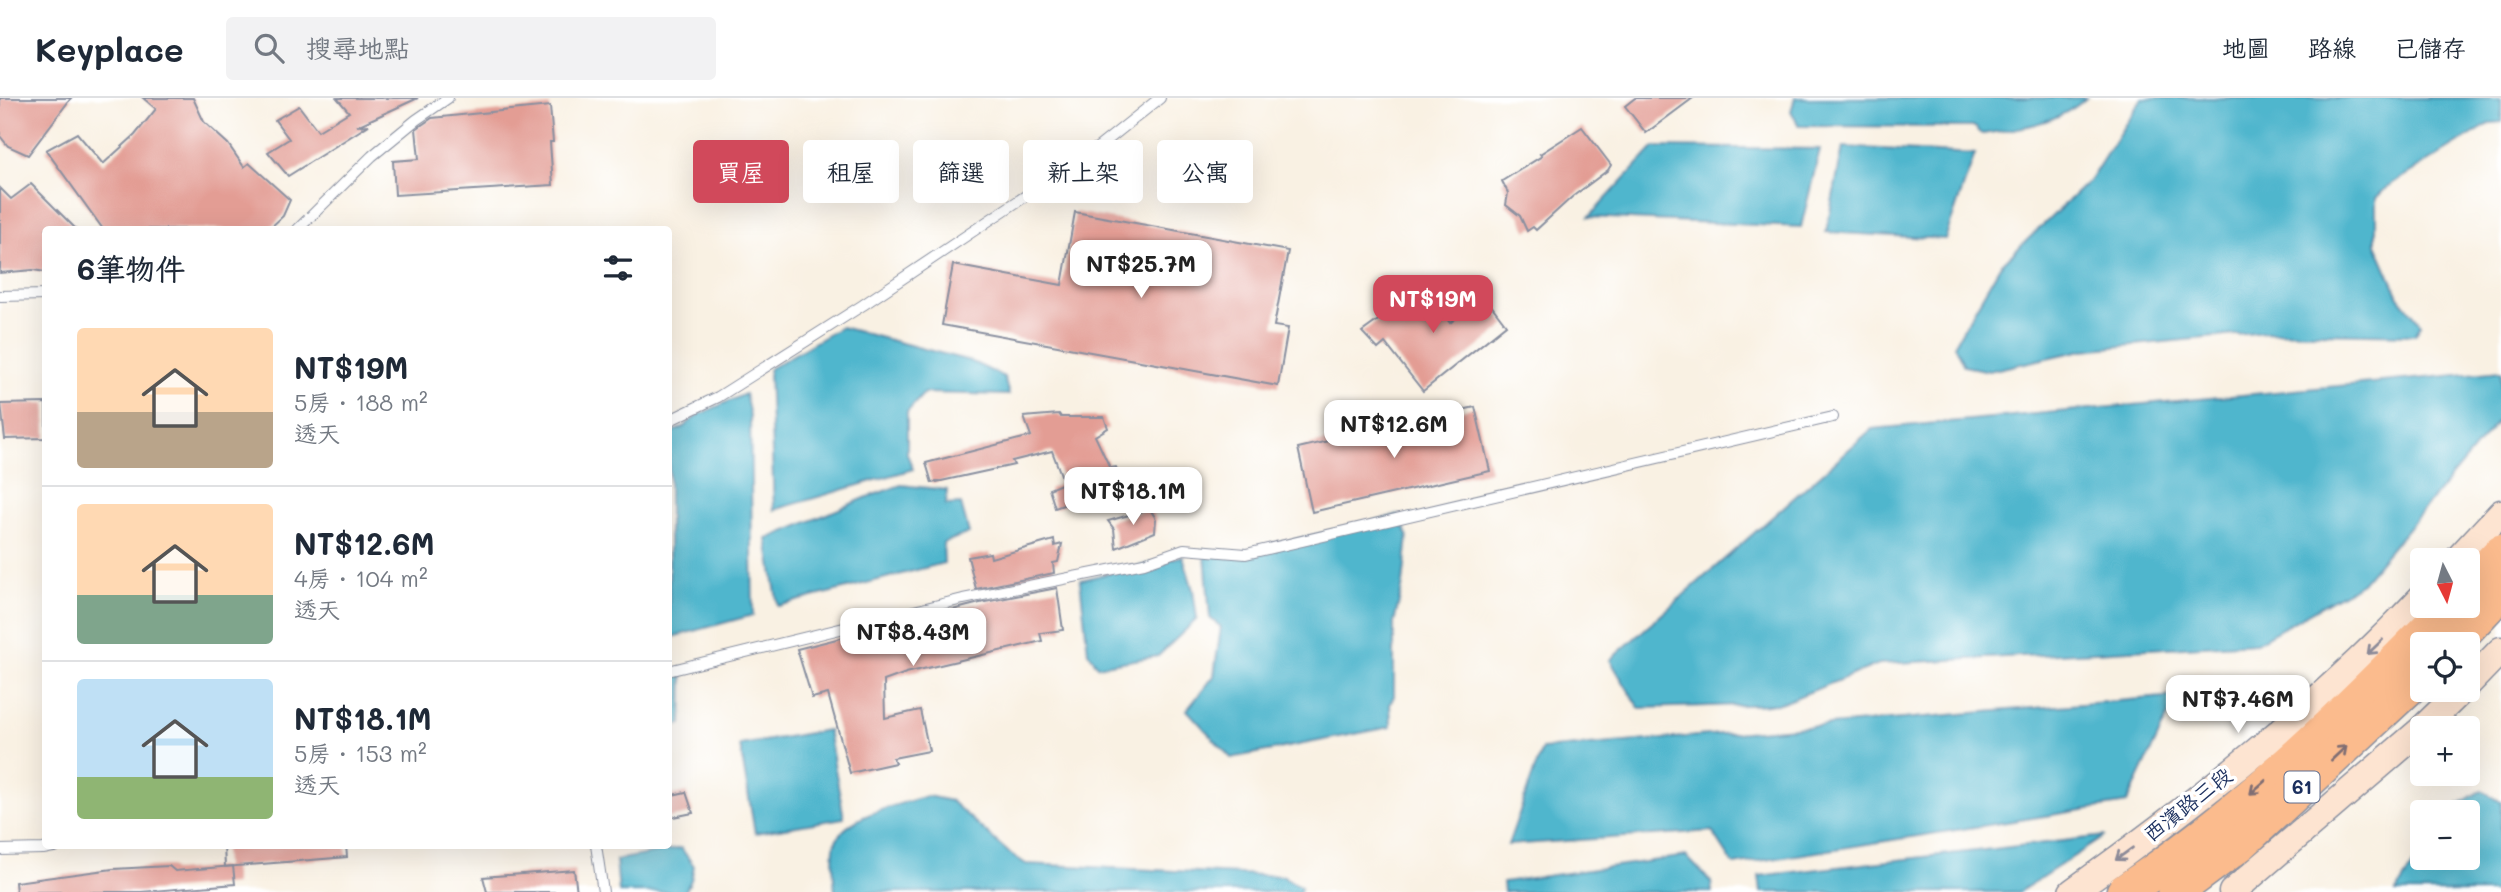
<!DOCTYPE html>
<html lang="zh-TW">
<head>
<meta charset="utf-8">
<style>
  :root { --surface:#fff; --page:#f2f2f3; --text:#1f2937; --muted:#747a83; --line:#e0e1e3; --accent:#d1495b }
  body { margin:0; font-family:Mali,"LXGW WenKai TC",sans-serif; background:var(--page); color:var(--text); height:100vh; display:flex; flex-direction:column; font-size:26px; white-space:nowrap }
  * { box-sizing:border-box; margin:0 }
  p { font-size:23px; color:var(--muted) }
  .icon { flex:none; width:38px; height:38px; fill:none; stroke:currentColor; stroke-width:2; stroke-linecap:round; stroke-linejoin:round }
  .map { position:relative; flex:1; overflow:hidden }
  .sheet { position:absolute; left:42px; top:128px; width:630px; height:623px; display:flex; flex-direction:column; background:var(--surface); border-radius:7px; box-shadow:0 7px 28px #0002 }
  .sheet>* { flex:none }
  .banner { position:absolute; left:693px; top:42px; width:665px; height:63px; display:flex; gap:14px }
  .needle { width:46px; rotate:174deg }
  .tools { position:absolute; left:2410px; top:450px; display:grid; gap:14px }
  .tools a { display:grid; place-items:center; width:70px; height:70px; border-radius:7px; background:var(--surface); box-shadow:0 7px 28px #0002; font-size:35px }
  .price { position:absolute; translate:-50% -60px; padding:0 16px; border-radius:14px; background:#fff; color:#222; font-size:23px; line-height:46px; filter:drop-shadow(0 2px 4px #0008) }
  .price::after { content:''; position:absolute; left:50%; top:42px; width:21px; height:16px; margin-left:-10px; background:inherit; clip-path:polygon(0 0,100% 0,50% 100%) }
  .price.on { background:var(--accent); color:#fff }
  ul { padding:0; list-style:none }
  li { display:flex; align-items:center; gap:21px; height:175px; padding:0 35px }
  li+li { border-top:2px solid var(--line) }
  li span { display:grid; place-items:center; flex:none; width:196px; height:140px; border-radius:7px; color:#555 }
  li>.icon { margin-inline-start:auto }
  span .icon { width:84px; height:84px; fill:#fffc; stroke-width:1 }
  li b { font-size:30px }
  h2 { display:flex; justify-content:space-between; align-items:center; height:84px; padding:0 35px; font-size:30px }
  .chip { padding:0 24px; border-radius:7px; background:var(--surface); box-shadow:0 7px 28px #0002; font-size:24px; line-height:63px }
  .chip.on { background:var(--accent); color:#fff }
  header { display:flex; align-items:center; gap:42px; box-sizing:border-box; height:98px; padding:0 35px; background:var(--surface); border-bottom:2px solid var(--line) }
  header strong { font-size:33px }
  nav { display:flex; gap:38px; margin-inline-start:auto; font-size:24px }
  .search { width:490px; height:63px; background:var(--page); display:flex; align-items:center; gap:18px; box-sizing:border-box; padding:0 24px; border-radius:7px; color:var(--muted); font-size:26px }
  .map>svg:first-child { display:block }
  .water { fill:#4fb6cd; stroke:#357296; stroke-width:2 }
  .building { fill:#e39d94 }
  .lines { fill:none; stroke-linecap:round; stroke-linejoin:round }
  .lane-casing { stroke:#8a90a0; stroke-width:12 }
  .secondary-casing { stroke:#8a90a0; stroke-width:29 }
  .highway-casing { stroke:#8a90a0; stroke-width:38 }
  .lane { stroke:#fff; stroke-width:10 }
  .secondary { stroke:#fde4d1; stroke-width:26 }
  .highway { stroke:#fbbb8d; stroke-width:35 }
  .oneway { stroke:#8c8a98 }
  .oneway2 { stroke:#806e73 }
  .labels { text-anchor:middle; stroke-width:7; stroke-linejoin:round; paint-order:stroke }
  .shield { fill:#fff; stroke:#5f6d8e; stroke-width:2 }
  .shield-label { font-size:19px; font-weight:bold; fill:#1b2f5e }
  .street-label { font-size:21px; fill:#1b2f5e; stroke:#fff }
</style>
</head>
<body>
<header>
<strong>Keyplace</strong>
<div class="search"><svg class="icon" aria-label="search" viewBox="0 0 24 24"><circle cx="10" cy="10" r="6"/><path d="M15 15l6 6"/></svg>搜尋地點</div>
<nav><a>地圖</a><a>路線</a><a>已儲存</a></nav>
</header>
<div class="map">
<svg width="2501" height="794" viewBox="0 0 2501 794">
  <rect width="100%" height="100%" fill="#fff"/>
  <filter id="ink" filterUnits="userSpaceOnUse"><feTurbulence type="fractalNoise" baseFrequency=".0143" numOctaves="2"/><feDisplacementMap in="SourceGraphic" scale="14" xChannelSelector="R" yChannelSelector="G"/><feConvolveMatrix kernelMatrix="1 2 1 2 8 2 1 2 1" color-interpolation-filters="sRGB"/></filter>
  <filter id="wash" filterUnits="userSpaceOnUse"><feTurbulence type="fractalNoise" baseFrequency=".00686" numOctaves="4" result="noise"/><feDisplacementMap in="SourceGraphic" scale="28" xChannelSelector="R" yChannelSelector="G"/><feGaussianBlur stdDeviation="1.57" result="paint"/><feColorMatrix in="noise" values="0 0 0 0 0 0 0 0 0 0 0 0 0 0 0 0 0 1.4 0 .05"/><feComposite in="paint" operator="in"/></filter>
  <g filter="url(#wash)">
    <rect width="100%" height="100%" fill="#f9f1e3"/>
    <!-- water -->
    <g class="water">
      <path d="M1795 0H2086C2060 25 2017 31 1982 36L1975 29 1799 28 1791 13Z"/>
      <path d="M2142 0H2501V24L2491 25 2388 88 2376 100V146L2399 199 2421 226 2415 237 2266 234 2083 252 1989 273 1964 268 1954 247 2000 168 2090 82Z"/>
      <path d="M1654 49 1820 51 1801 129 1589 119Z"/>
      <path d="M1843 49 1975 56 1945 141 1826 134Z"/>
      <path d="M841 229 970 263 1004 279 1009 297 924 295 907 314V356L913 371 774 412 769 271Z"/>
      <path d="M2501 273V319L2362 485 2256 545 1879 566 1780 606 1639 610 1610 562 1872 331Z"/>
      <path d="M745 296 750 318 753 517 669 540V335L682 330 698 317Z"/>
      <path d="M901 387 947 392 946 407 961 406 969 435 943 445 944 465 778 508 767 441 865 400Z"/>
      <path d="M1399 417 1408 438 1403 486 1394 525V598L1390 606 1391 629 1231 660 1187 612 1214 578 1221 529 1210 520 1205 456 1231 457Z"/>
      <path d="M1183 458 1193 492 1197 521 1158 558 1098 568 1088 554 1080 482Z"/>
      <path d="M683 571 682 626 669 629V575Z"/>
      <path d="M2177 598 2127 705 1734 767 1712 733 1508 747 1542 651Z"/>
      <path d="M828 632 844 720 755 735 740 647Z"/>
      <path d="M2482 692 2501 704V794H2396L2422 753V760H2468V714H2446Z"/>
      <path d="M927 698 951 703 1008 754 1026 766 1282 778 1301 789 1300 794H835C834 780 832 764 834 750 838 718 902 706 927 698Z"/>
      <path d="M2105 738 2019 794H1761L1759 778Z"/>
      <path d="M681 750 694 768 691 782 685 794H619L616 762Z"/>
      <path d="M1686 758 1711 784 1712 794H1504L1503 784Z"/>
    </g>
    <g id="blocks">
      <!-- building -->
      <g class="building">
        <path d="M0 0H71L28 57 8 48 0 38Z"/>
        <path d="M143 0H193L204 24 228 46 244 69 249 65 290 102 283 118 269 131H103L46 52 77 35 103 66 135 37 156 11Z"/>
        <path d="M337 0H418L357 28 369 27 288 78 268 54 289 41 275 22 299 8 318 33 349 14Z"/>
        <path d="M1635 0H1693L1646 35 1625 8Z"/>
        <path d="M550 8 553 44H550L553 87 395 97 393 63 419 61 416 31 432 20Z"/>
        <path d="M1582 29 1611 67 1608 72 1572 99 1536 132 1533 129 1527 133 1520 118 1506 107 1508 95 1502 83 1542 58 1540 56Z"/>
        <path d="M31 86 76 131H46V174L33 172 0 175V90L11 101Z"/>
        <path d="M1075 114 1288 153 1274 228 1288 230 1278 288 942 227 953 167 1062 187Z"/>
        <path d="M1424 189 1450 225 1484 198 1506 227 1423 293 1385 245 1378 251 1362 234Z"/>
        <path d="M46 305V340L5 341 1 306Z"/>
        <path d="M1475 309 1490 373 1312 414 1298 350Z"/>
        <path d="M1059 316 1061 319H1104L1108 330 1095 338 1110 370 1116 369 1122 386 1055 410 1049 391 1064 385 1052 353 1012 363 1014 367 932 385 926 365 1031 338 1024 319Z"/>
        <path d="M1150 411 1156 421 1155 434 1116 450 1114 431 1108 423Z"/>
        <path d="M1054 442 1055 448 1062 446 1058 464 1053 465 1054 475 976 491 968 459 990 455 991 460Z"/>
        <path d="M1057 490 1063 532 1040 535 1042 543 906 575 884 583 885 620 920 612 929 653 893 660 895 665 850 675 828 596 812 600 797 551 980 505Z"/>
        <path d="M686 694 693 715 668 720V698Z"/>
        <path d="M224 747H346L347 759 225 769Z"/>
        <path d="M169 768 175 773 233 768 235 786 141 794H16L15 784 113 771Z"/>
        <path d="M574 772 577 794H487L483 779Z"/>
      </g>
    </g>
  </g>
  <g filter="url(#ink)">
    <use href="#blocks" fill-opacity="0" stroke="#8a90a0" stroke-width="2"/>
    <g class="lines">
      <!-- lane casing -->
      <g class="lane-casing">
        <g id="lane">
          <path d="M298 131 372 58 416 22 448 0"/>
          <path d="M0 198 46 197"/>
          <path d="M668 323 718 299 863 207 1100 48 1160 0"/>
          <path d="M668 573 963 501 1144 465 1184 451 1246 456 1833 319"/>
          <path d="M596 747 603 794"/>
          <path d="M0 752 43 751 64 747"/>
        </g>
      </g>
      <!-- secondary casing -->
      <g class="secondary-casing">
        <g id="secondary">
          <path d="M2457 462 2501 415"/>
          <path d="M2468 586 2501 552"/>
          <path d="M2423 630 2462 592"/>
          <path d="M2072 794C2196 705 2317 611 2422 499"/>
          <path d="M2232 794 2422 631"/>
        </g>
      </g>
      <!-- highway casing -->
      <g class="highway-casing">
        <g id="highway">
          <path d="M2468 489 2501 454"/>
          <path d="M2452 546 2501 494"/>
          <path d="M2124 794C2243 716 2351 610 2450 508"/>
          <path d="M2175 794 2241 745 2422 577"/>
        </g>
      </g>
      <!-- lane -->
      <use href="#lane" class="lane"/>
      <!-- secondary -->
      <use href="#secondary" class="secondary"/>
      <!-- highway -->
      <use href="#highway" class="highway"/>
    </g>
    <!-- one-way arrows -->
    <defs><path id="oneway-shaft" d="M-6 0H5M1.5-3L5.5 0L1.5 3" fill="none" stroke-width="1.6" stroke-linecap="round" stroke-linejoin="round" transform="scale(1.75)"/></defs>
    <g class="oneway">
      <use href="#oneway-shaft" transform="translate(2375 549) rotate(136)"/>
      <use href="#oneway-shaft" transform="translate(2124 756) rotate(144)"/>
    </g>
    <g class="oneway2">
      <use href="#oneway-shaft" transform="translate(2339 655) rotate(-43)"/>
      <use href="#oneway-shaft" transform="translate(2258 689) rotate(139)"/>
    </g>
  </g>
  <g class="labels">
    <!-- shield labels -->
    <rect class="shield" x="2284.5" y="673.5" width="35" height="31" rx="5"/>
    <g class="shield-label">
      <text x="2302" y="696">61</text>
    </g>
    <!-- street labels -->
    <g class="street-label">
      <text transform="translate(2188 707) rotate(-38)" y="7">西濱路三段</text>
    </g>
  </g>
</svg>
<div class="tools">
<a><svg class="needle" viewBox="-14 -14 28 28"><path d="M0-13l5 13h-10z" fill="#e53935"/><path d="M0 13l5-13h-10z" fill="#747a83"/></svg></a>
<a><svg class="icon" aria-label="locate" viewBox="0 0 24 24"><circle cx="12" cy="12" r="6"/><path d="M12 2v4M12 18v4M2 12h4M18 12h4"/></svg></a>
<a>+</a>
<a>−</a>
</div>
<b class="price" style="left:1141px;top:202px">NT$25.7M</b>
<b class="price on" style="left:1433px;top:237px">NT$19M</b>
<b class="price" style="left:1394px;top:362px">NT$12.6M</b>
<b class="price" style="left:1133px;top:429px">NT$18.1M</b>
<b class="price" style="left:913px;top:570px">NT$8.43M</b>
<b class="price" style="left:2238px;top:637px">NT$7.46M</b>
<div class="banner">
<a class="chip on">買屋</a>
<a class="chip">租屋</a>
<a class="chip">篩選</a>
<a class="chip">新上架</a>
<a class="chip">公寓</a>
</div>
<section class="sheet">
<h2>6筆物件<svg class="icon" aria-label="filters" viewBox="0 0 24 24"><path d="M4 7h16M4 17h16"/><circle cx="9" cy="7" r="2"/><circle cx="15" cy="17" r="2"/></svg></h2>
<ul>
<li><span style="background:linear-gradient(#ffd9b3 60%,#b9a48a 0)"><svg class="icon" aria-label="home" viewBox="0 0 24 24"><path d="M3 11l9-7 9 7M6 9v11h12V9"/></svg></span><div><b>NT$19M</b><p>5房 · 188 m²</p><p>透天</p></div></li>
<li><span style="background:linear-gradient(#ffd9b3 65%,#7fa58c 0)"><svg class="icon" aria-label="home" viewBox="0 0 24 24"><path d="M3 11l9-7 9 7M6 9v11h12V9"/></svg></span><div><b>NT$12.6M</b><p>4房 · 104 m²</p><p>透天</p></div></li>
<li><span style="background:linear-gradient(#bfe0f5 70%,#8fb573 0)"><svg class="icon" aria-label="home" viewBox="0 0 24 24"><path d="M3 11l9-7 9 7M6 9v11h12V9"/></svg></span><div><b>NT$18.1M</b><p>5房 · 153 m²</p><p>透天</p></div></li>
</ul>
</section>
</div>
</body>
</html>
